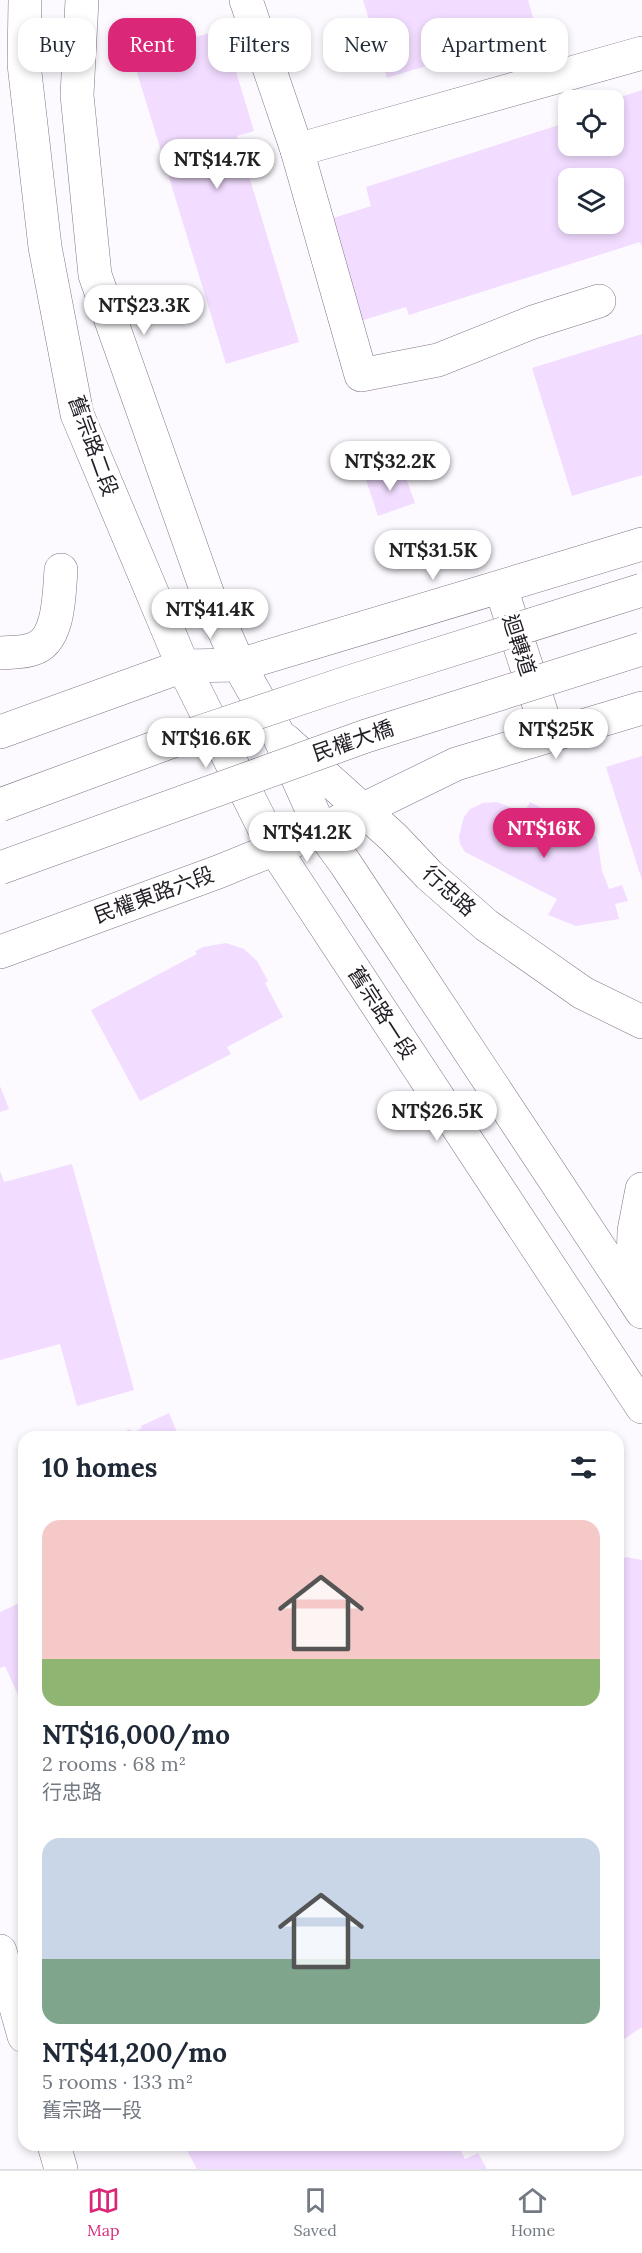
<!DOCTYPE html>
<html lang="en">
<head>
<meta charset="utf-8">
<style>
  :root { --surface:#fff; --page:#f2f2f3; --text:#1f2937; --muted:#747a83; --line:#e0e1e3; --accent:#db2777 }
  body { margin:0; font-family:Lora,"Noto Sans TC",serif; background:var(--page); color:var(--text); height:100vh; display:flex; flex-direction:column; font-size:22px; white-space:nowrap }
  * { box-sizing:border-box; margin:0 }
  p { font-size:20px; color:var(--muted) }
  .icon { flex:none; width:33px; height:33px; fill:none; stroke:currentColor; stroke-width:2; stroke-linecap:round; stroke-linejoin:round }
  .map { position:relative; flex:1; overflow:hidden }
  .panel { position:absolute; left:18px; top:1431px; width:606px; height:720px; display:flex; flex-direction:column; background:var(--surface); border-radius:18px; box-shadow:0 3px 9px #0003 }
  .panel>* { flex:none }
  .guide { position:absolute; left:18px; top:18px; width:606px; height:54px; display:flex; gap:12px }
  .buttons { position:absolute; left:558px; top:90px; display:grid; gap:12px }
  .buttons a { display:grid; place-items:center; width:66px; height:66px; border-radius:12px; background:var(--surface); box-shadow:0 3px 9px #0003; font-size:30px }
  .price { position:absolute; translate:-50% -51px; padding:0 14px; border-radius:21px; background:#fff; color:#222; font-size:20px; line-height:39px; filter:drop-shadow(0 2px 3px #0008) }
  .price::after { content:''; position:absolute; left:50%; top:36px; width:18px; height:14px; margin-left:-9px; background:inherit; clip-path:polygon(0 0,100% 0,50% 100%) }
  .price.selected { background:var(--accent); color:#fff }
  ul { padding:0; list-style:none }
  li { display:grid; align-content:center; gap:12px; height:318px; padding:0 24px }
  li span { display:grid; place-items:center; height:186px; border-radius:18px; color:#555 }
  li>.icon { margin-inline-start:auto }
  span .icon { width:108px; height:108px; fill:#fffc; stroke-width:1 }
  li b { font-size:26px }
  h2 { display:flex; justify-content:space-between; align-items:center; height:72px; padding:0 24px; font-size:26px }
  .pill { padding:0 21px; border-radius:18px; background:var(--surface); box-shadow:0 3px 9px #0003; font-size:21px; line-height:54px }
  .pill.selected { background:var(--accent); color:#fff }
  .menu { display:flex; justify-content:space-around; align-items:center; height:84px; border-top:2px solid var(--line); background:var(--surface); font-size:16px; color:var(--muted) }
  .menu a { display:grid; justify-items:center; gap:3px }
  .menu .selected { color:var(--accent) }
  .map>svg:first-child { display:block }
  .building { fill:#f2dcff; fill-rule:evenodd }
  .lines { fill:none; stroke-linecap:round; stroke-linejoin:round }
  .minor-casing { stroke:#827589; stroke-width:34 }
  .major-casing { stroke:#827589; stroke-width:34 }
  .minor { stroke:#fff; stroke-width:33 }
  .major { stroke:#fff; stroke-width:33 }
  .major-bridge-casing { stroke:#827589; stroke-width:34; stroke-linecap:butt }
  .major-bridge { stroke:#fff; stroke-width:33 }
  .labels { text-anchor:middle; stroke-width:6; stroke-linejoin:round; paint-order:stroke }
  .street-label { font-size:21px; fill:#231e26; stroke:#fff }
</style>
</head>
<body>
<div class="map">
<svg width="642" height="2169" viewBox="0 0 642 2169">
  <rect width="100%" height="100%" fill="#fdfaff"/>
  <!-- building -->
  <g class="building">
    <path d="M363 0H528L537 32 387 78Z"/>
    <path d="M223 29 254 131 237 136 299 342 226 364 132 56Z"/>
    <path d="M642 90V246L640 242 409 315 406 307 360 321 327 220 371 206 366 187 568 122V146H614V99ZM568 178H614V224H568Z"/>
    <path d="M642 334V475L572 496 532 368Z"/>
    <path d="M402 467 415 503 378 516 366 480Z"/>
    <path d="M642 756V880L606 767Z"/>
    <path d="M497 802 524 813 530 802 597 837 602 871 609 889 622 885 628 901 615 904 619 919 576 926 548 915 557 899 465 852 460 844 459 836 464 817 470 809 483 803Z"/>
    <path d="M226 943 244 949 257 961 268 981 265 983 283 1017 227 1047 231 1054 140 1101 91 1010 197 954 195 951 203 947Z"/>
    <path d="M0 1086 9 1109 0 1112Z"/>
    <path d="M72 1164 134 1390 77 1406 60 1344 0 1360V1171L4 1182Z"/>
    <path d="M169 1413 179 1437H112L130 1429 132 1433 142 1428 141 1426Z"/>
    <path d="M626 1557 642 1560V2027L618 2043V1562Z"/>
    <path d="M24 1601V1708L5 1666 0 1668V1612Z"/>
    <path d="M184 2145H458L465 2159 478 2153 487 2169H197Z"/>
  </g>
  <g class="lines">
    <!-- minor casing -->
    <g class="minor-casing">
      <g id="minor">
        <path d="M246 0 297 150 361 375 438 360 533 322 599 301"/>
        <path d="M297 150 642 53"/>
        <path d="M501 588 549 736"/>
        <path d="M0 653C10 652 23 653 33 649 60 641 59 593 61 570"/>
        <path d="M285 740 394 838 429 875 486 925 583 993 642 1022"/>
        <path d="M632 1297 634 1231 642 1189"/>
        <path d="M0 1951 24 2036"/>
        <path d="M54 2145 61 2169"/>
      </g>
    </g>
    <!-- major casing -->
    <g class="major-casing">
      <g id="major">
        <path d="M25 0 24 64 45 247 77 414 183 666 274 848 642 1407"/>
        <path d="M82 0 77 95 95 275 207 592 239 665 277 732 321 830 345 863 642 1312"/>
        <path d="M0 732 183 666 239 665 642 544"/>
        <path d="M0 952 218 872 321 830 456 764 642 708"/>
      </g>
    </g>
    <!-- minor -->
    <use href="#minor" class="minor"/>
    <!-- major -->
    <use href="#major" class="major"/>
    <!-- major-bridge casing -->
    <g class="major-bridge-casing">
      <g id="major-bridge">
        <path d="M0 805 173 741 349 682 642 590"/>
        <path d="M0 868 366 736 642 649"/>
      </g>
    </g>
    <!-- major-bridge -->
    <use href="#major-bridge" class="major-bridge"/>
  </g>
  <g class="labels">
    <!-- street labels -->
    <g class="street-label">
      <text transform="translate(93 446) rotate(70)" y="7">舊宗路二段</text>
      <text transform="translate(519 645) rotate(72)" y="7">迴轉道</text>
      <text transform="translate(353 741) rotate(-19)" y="7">民權大橋</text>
      <text transform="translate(449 891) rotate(42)" y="7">行忠路</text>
      <text transform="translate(154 895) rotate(-20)" y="7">民權東路六段</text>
      <text transform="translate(382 1013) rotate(57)" y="7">舊宗路一段</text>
    </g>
  </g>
</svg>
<div class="buttons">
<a><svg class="icon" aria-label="locate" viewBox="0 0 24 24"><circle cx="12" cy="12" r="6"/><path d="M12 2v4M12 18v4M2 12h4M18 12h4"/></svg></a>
<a><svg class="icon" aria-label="layers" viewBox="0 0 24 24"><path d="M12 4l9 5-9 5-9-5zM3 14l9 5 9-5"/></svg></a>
</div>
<b class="price" style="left:217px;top:190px">NT$14.7K</b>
<b class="price" style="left:144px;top:336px">NT$23.3K</b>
<b class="price" style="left:390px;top:492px">NT$32.2K</b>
<b class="price" style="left:433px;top:581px">NT$31.5K</b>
<b class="price" style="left:210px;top:640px">NT$41.4K</b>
<b class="price" style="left:556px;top:760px">NT$25K</b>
<b class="price" style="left:206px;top:769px">NT$16.6K</b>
<b class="price selected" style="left:544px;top:859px">NT$16K</b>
<b class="price" style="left:307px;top:863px">NT$41.2K</b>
<b class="price" style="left:437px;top:1142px">NT$26.5K</b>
<div class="guide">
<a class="pill">Buy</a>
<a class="pill selected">Rent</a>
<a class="pill">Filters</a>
<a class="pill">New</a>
<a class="pill">Apartment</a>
</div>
<section class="panel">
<h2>10 homes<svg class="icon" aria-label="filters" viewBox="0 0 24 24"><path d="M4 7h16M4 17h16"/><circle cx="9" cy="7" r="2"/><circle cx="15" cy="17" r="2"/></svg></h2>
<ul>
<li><span style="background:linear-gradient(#f6c9c9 75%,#8fb573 0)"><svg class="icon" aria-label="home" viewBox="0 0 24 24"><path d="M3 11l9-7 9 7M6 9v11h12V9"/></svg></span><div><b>NT$16,000/mo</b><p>2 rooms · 68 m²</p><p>行忠路</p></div></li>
<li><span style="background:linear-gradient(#c9d6e8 65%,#7fa58c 0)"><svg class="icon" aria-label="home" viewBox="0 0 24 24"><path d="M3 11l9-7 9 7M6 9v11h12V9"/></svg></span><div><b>NT$41,200/mo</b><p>5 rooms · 133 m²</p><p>舊宗路一段</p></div></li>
</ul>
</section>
</div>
<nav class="menu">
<a class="selected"><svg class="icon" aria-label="map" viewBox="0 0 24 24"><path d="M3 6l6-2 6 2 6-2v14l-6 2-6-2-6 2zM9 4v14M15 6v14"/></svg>Map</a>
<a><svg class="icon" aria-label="saved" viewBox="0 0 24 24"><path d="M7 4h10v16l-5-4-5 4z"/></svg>Saved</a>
<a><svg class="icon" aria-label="home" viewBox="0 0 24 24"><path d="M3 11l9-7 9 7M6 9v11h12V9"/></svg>Home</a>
</nav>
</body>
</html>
